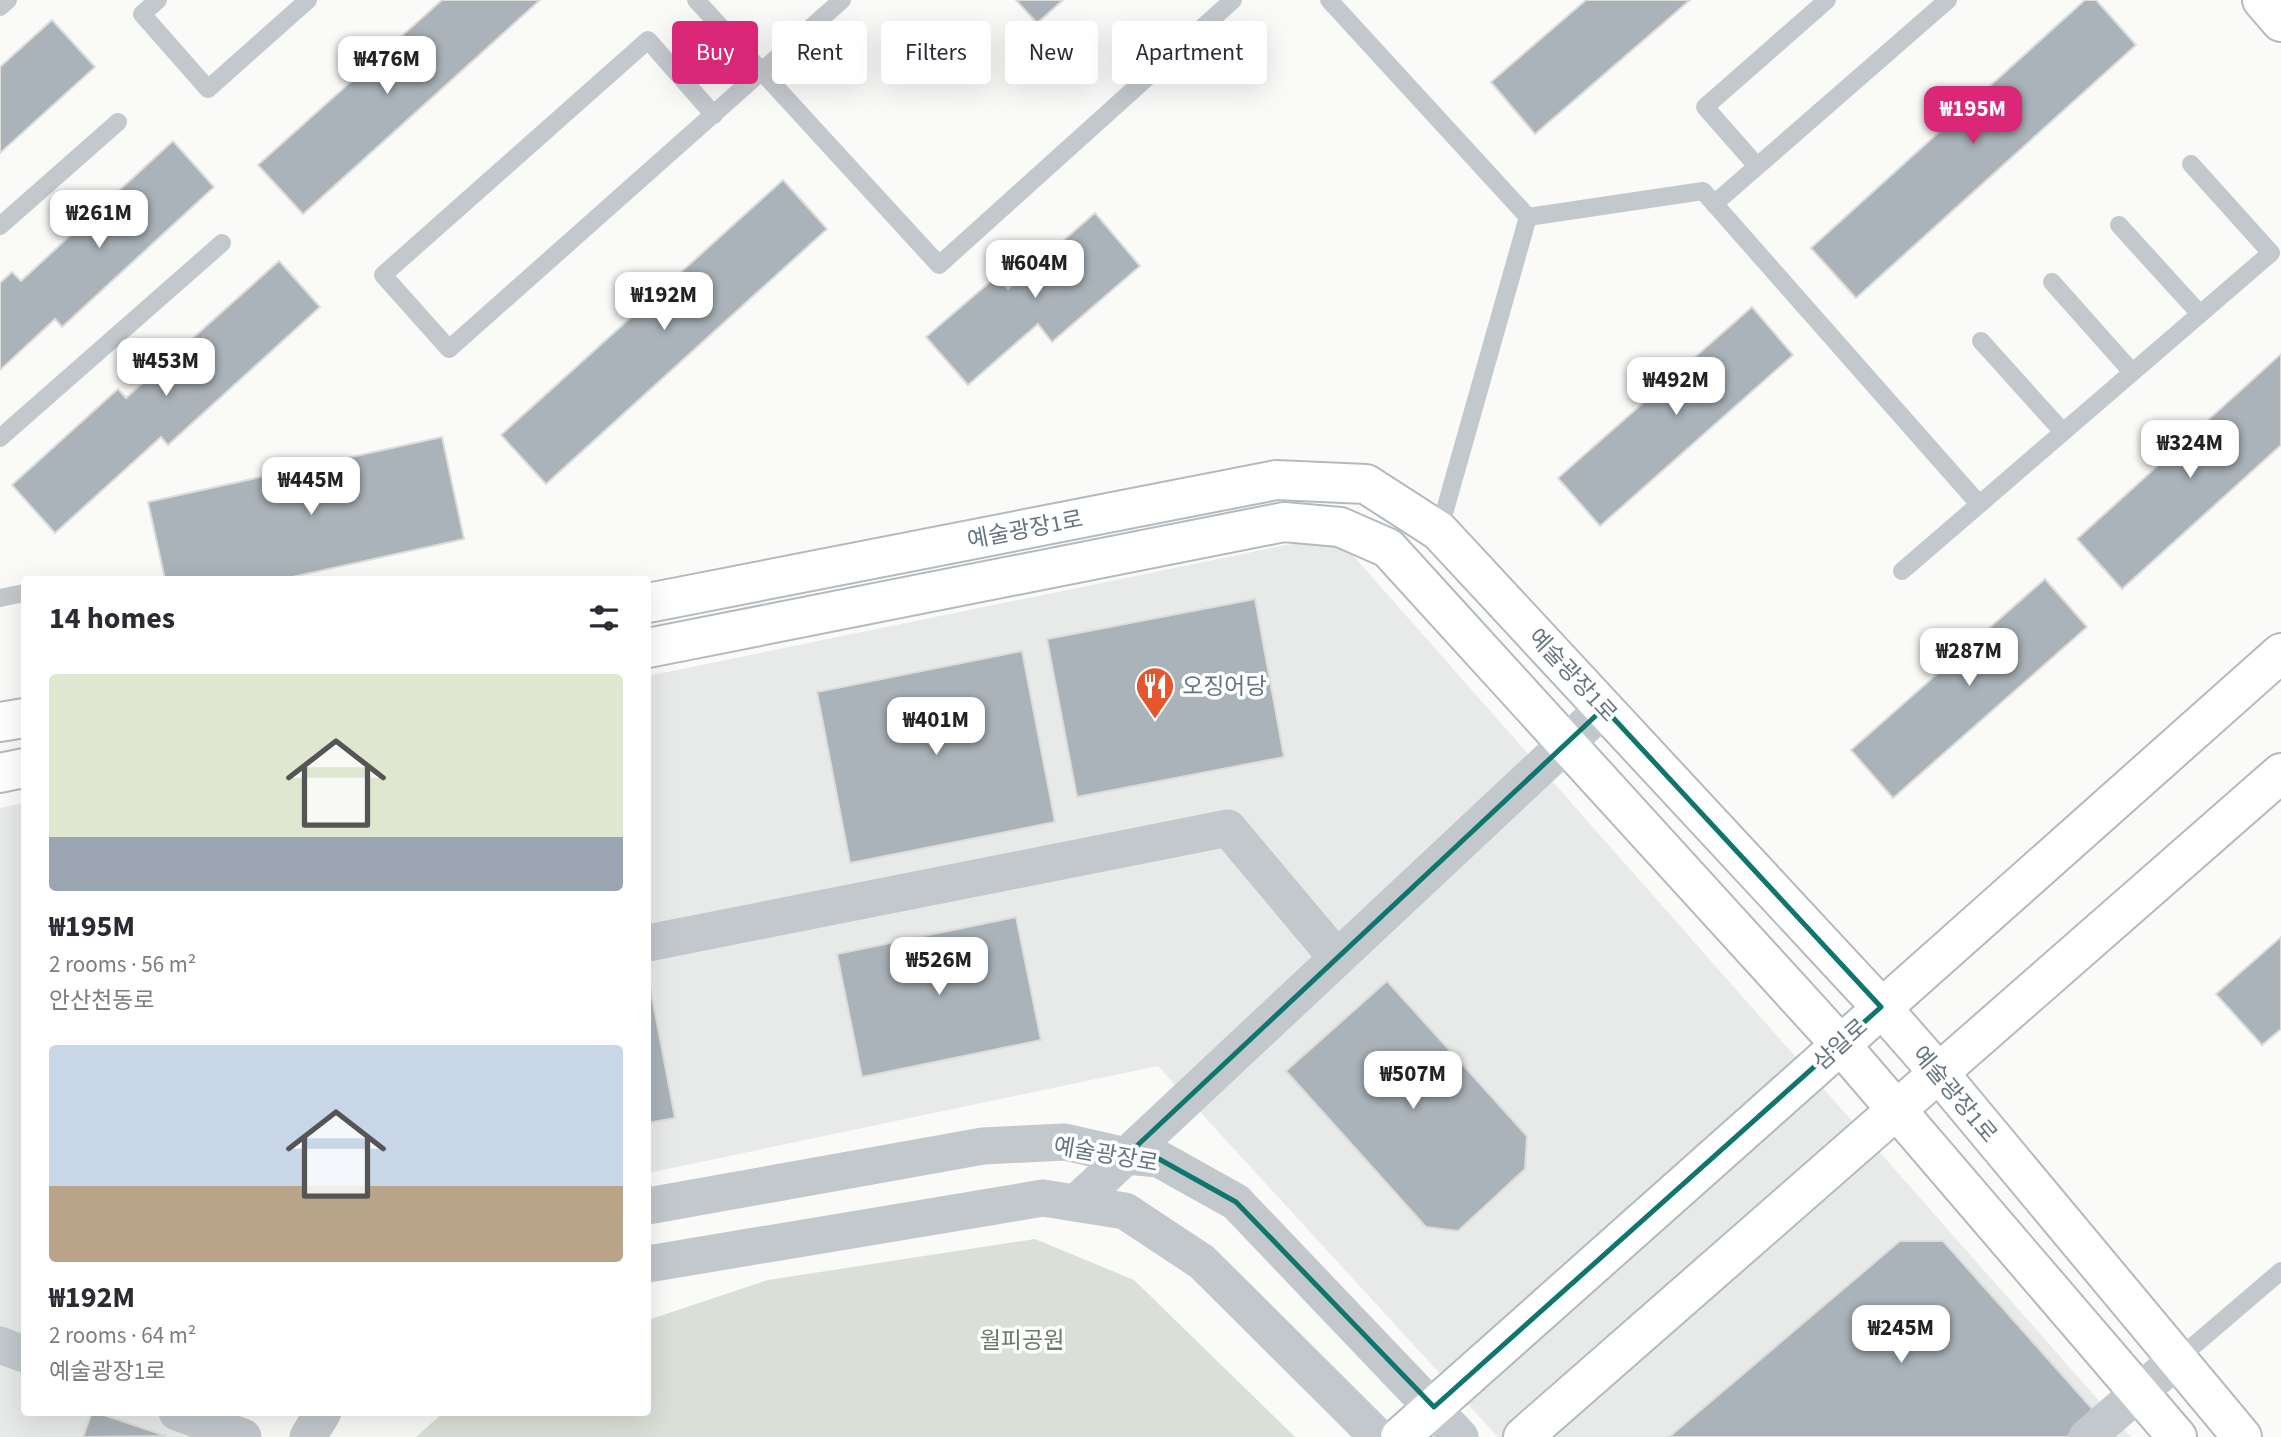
<!DOCTYPE html>
<html lang="en">
<head>
<meta charset="utf-8">
<style>
  :root { --surface:#fff; --page:#f7f7f7; --text:#2b2b33; --muted:#7c7c81; --accent:#db2777 }
  body { margin:0; font-family:"Source Sans 3","Noto Sans KR",sans-serif; background:var(--page); color:var(--text); height:100vh; display:flex; flex-direction:column; font-size:26px; white-space:nowrap }
  * { box-sizing:border-box; margin:0 }
  p { font-size:23px; color:var(--muted) }
  .icon { flex:none; width:38px; height:38px; fill:none; stroke:currentColor; stroke-width:2; stroke-linecap:round; stroke-linejoin:round }
  .map { position:relative; flex:1; overflow:hidden }
  .details { position:absolute; left:21px; top:576px; width:630px; height:840px; display:flex; flex-direction:column; background:var(--surface); border-radius:7px; box-shadow:0 7px 28px #0002 }
  .details>* { flex:none }
  .banner { position:absolute; left:672px; top:21px; width:665px; height:63px; display:flex; gap:14px }
  .price { position:absolute; translate:-50% -60px; padding:0 16px; border-radius:14px; background:#fff; color:#222; font-size:23px; line-height:46px; filter:drop-shadow(0 2px 4px #0008) }
  .price::after { content:''; position:absolute; left:50%; top:42px; width:21px; height:16px; margin-left:-10px; background:inherit; clip-path:polygon(0 0,100% 0,50% 100%) }
  .price.on { background:var(--accent); color:#fff }
  ul { padding:0; list-style:none }
  li { display:grid; align-content:center; gap:14px; height:371px; padding:0 28px }
  li span { display:grid; place-items:center; height:217px; border-radius:7px; color:#555 }
  li>.icon { margin-inline-start:auto }
  span .icon { width:126px; height:126px; fill:#fffc; stroke-width:1 }
  li b { font-size:30px }
  h2 { display:flex; justify-content:space-between; align-items:center; height:84px; padding:0 28px; font-size:30px }
  .tag { padding:0 24px; border-radius:7px; background:var(--surface); box-shadow:0 7px 28px #0002; font-size:24px; line-height:63px }
  .tag.on { background:var(--accent); color:#fff }
  .map>svg:first-child { display:block }
  .built { fill:#e8e9e9 }
  .green { fill:#dadfd7 }
  .building { fill:#aab3b9; stroke:#dcdcda; stroke-width:2 }
  .lines { fill:none; stroke-linecap:round; stroke-linejoin:round }
  .secondary-casing { stroke:#b3babf; stroke-width:42 }
  .lane { stroke:#c3c8cc; stroke-width:18 }
  .street { stroke:#c3c8cc; stroke-width:37 }
  .secondary { stroke:#fff; stroke-width:38 }
  .marked { fill:none; stroke:#0f766e; stroke-width:5; stroke-linejoin:round }
  .labels { text-anchor:middle; stroke-width:7; stroke-linejoin:round; paint-order:stroke }
  .street-label { font-size:23px; fill:#657683; stroke:#fff }
  .poi-label { font-size:23px; fill:#657683; stroke:#fff; text-anchor:start }
  .park-label { font-size:23px; fill:#687a64; stroke:#fff }
</style>
</head>
<body>
<div class="map">
<svg width="2281" height="1437" viewBox="0 0 2281 1437">
  <rect width="100%" height="100%" fill="#fafaf8"/>
  <!-- built -->
  <g class="built">
    <path d="M1335 535 2131 1437H1498L1158 1066 648 1173V676Z"/>
    <path d="M24 803V1412H224L215 1437H0V808Z"/>
  </g>
  <!-- green -->
  <path class="green" d="M1035 1239 1134 1280 1295 1437H416L444 1412H648V1320L768 1280Z"/>
  <!-- building -->
  <g class="building">
    <path d="M442 0H540L303 214 258 165Z"/>
    <path d="M1016 0H1063L1037 23Z"/>
    <path d="M1586 0H1690L1535 134 1491 82Z"/>
    <path d="M2085 0H2096L2136 45 1856 298 1811 248Z"/>
    <path d="M52 20 95 67 0 153V67Z"/>
    <path d="M173 141 214 187 62 327 55 319 0 370V283L12 272 21 281Z"/>
    <path d="M783 180 827 229 546 484 501 435Z"/>
    <path d="M1095 213 1140 266 1052 342 1038 324 968 385 926 337 997 276 1008 289Z"/>
    <path d="M279 261 320 307 168 445 161 437 55 533 12 485 118 389 126 398Z"/>
    <path d="M1752 307 1793 355 1600 526 1558 478Z"/>
    <path d="M2281 354V445L2122 589 2077 539Z"/>
    <path d="M442 437 464 539 283 579H165L148 502Z"/>
    <path d="M2045 579 2087 627 1893 798 1851 750Z"/>
    <path d="M1255 599 1284 757 1077 797 1047 639Z"/>
    <path d="M1022 651 1055 822 850 863 817 692Z"/>
    <path d="M1016 917 1041 1040 862 1077 837 954Z"/>
    <path d="M2281 937V1029L2262 1045 2216 994Z"/>
    <path d="M648 976 675 1118 648 1123Z"/>
    <path d="M1387 981 1527 1136 1525 1169 1458 1231 1426 1227 1286 1071Z"/>
    <path d="M1900 1241H1943L2095 1412 2067 1437H1669Z"/>
    <path d="M92 1412H95L166 1436 83 1437Z"/>
  </g>
  <g class="lines">
    <!-- secondary casing -->
    <g class="secondary-casing">
      <g id="secondary">
        <path d="M2262 0 2281 22"/>
        <path d="M648 603 1276 480 1366 484 1439 531 1881 1007 1938 1072 2242 1437"/>
        <path d="M648 648 1284 522 1340 527 1388 548 1840 1044 2177 1437"/>
        <path d="M0 722 24 718"/>
        <path d="M0 773 24 768"/>
        <path d="M1400 1437 2281 653"/>
        <path d="M1523 1437 2281 773"/>
      </g>
    </g>
    <!-- lane -->
    <g class="lane">
      <path d="M158 0 142 14 208 89 308 0"/>
      <path d="M696 0 939 265 1233 0"/>
      <path d="M1329 0 1528 217 1439 531"/>
      <path d="M0 7 8 0"/>
      <path d="M714 115 648 40 383 275 449 349 842 0"/>
      <path d="M1757 166 1705 107 1827 0"/>
      <path d="M1714 204 1948 0"/>
      <path d="M1528 217 1703 191 1979 504"/>
      <path d="M2119 225 2200 314"/>
      <path d="M0 226 118 122"/>
      <path d="M2052 282 2132 372"/>
      <path d="M1981 341 2063 432"/>
      <path d="M0 438 222 243"/>
      <path d="M1902 571 2271 253 2191 164"/>
      <path d="M0 598 24 593"/>
      <path d="M2178 1359 2281 1271"/>
    </g>
    <!-- street -->
    <g class="street">
      <path d="M648 943 1228 828 1337 958"/>
      <path d="M1076 1203 1604 708"/>
      <path d="M648 1206 983 1146 1065 1142 1126 1156 1159 1159 1236 1202 1460 1437"/>
      <path d="M648 1264 1043 1198 1125 1211 1202 1262 1378 1437"/>
      <path d="M0 1345 24 1354"/>
      <path d="M177 1412 243 1437"/>
      <path d="M308 1437 323 1412"/>
      <path d="M2087 1437 2178 1359"/>
    </g>
    <!-- secondary -->
    <use href="#secondary" class="secondary"/>
  </g>
  <!-- marked area -->
  <path class="marked" d="M1604 708 1881 1007 1434 1407 1236 1202 1159 1159 1126 1156Z"/>
  <!-- icons -->
  <defs>
    <g id="restaurant-pin" transform="scale(2.0125)"><path d="M0 17L-7.5 6A9.5 9.5 0 1 1 7.5 6Z" fill="#e4572e" stroke="#fff"/><path d="M-5-6h1v4h1v-4h1v4h1v-4h1v5L-1.5 .5V6h-2V.5L-5-1ZM5-6V6H3V1.5H1.5Q1.5-4 5-6Z" fill="#fff"/></g>
  </defs>
  <g fill-rule="evenodd">
    <use href="#restaurant-pin" x="1155" y="686"/>
  </g>
  <g class="labels">
    <!-- street labels -->
    <g class="street-label">
      <text transform="translate(1025 529) rotate(-11)" y="8">예술광장1로</text>
      <text transform="translate(1573 675) rotate(47)" y="8">예술광장1로</text>
      <text transform="translate(1840 1044) rotate(-42)" y="8">삼일로</text>
      <text transform="translate(1955 1094) rotate(50)" y="8">예술광장1로</text>
      <text transform="translate(1106 1154) rotate(10)" y="8">예술광장로</text>
    </g>
    <!-- poi labels -->
    <g class="poi-label">
      <text x="1182" y="694">오징어당</text>
    </g>
    <!-- park labels -->
    <g class="park-label">
      <text x="1022" y="1348">월피공원</text>
    </g>
  </g>
</svg>
<b class="price" style="left:387px;top:96px">₩476M</b>
<b class="price on" style="left:1973px;top:146px">₩195M</b>
<b class="price" style="left:99px;top:250px">₩261M</b>
<b class="price" style="left:1035px;top:300px">₩604M</b>
<b class="price" style="left:664px;top:332px">₩192M</b>
<b class="price" style="left:166px;top:398px">₩453M</b>
<b class="price" style="left:1676px;top:417px">₩492M</b>
<b class="price" style="left:2190px;top:480px">₩324M</b>
<b class="price" style="left:311px;top:517px">₩445M</b>
<b class="price" style="left:1969px;top:688px">₩287M</b>
<b class="price" style="left:936px;top:757px">₩401M</b>
<b class="price" style="left:939px;top:997px">₩526M</b>
<b class="price" style="left:1413px;top:1111px">₩507M</b>
<b class="price" style="left:1901px;top:1365px">₩245M</b>
<div class="banner">
<a class="tag on">Buy</a>
<a class="tag">Rent</a>
<a class="tag">Filters</a>
<a class="tag">New</a>
<a class="tag">Apartment</a>
</div>
<section class="details">
<h2>14 homes<svg class="icon" aria-label="filters" viewBox="0 0 24 24"><path d="M4 7h16M4 17h16"/><circle cx="9" cy="7" r="2"/><circle cx="15" cy="17" r="2"/></svg></h2>
<ul>
<li><span style="background:linear-gradient(#dfe7d0 75%,#9aa5b1 0)"><svg class="icon" aria-label="home" viewBox="0 0 24 24"><path d="M3 11l9-7 9 7M6 9v11h12V9"/></svg></span><div><b>₩195M</b><p>2 rooms · 56 m²</p><p>안산천동로</p></div></li>
<li><span style="background:linear-gradient(#c9d6e8 65%,#b9a48a 0)"><svg class="icon" aria-label="home" viewBox="0 0 24 24"><path d="M3 11l9-7 9 7M6 9v11h12V9"/></svg></span><div><b>₩192M</b><p>2 rooms · 64 m²</p><p>예술광장1로</p></div></li>
</ul>
</section>
</div>
</body>
</html>
